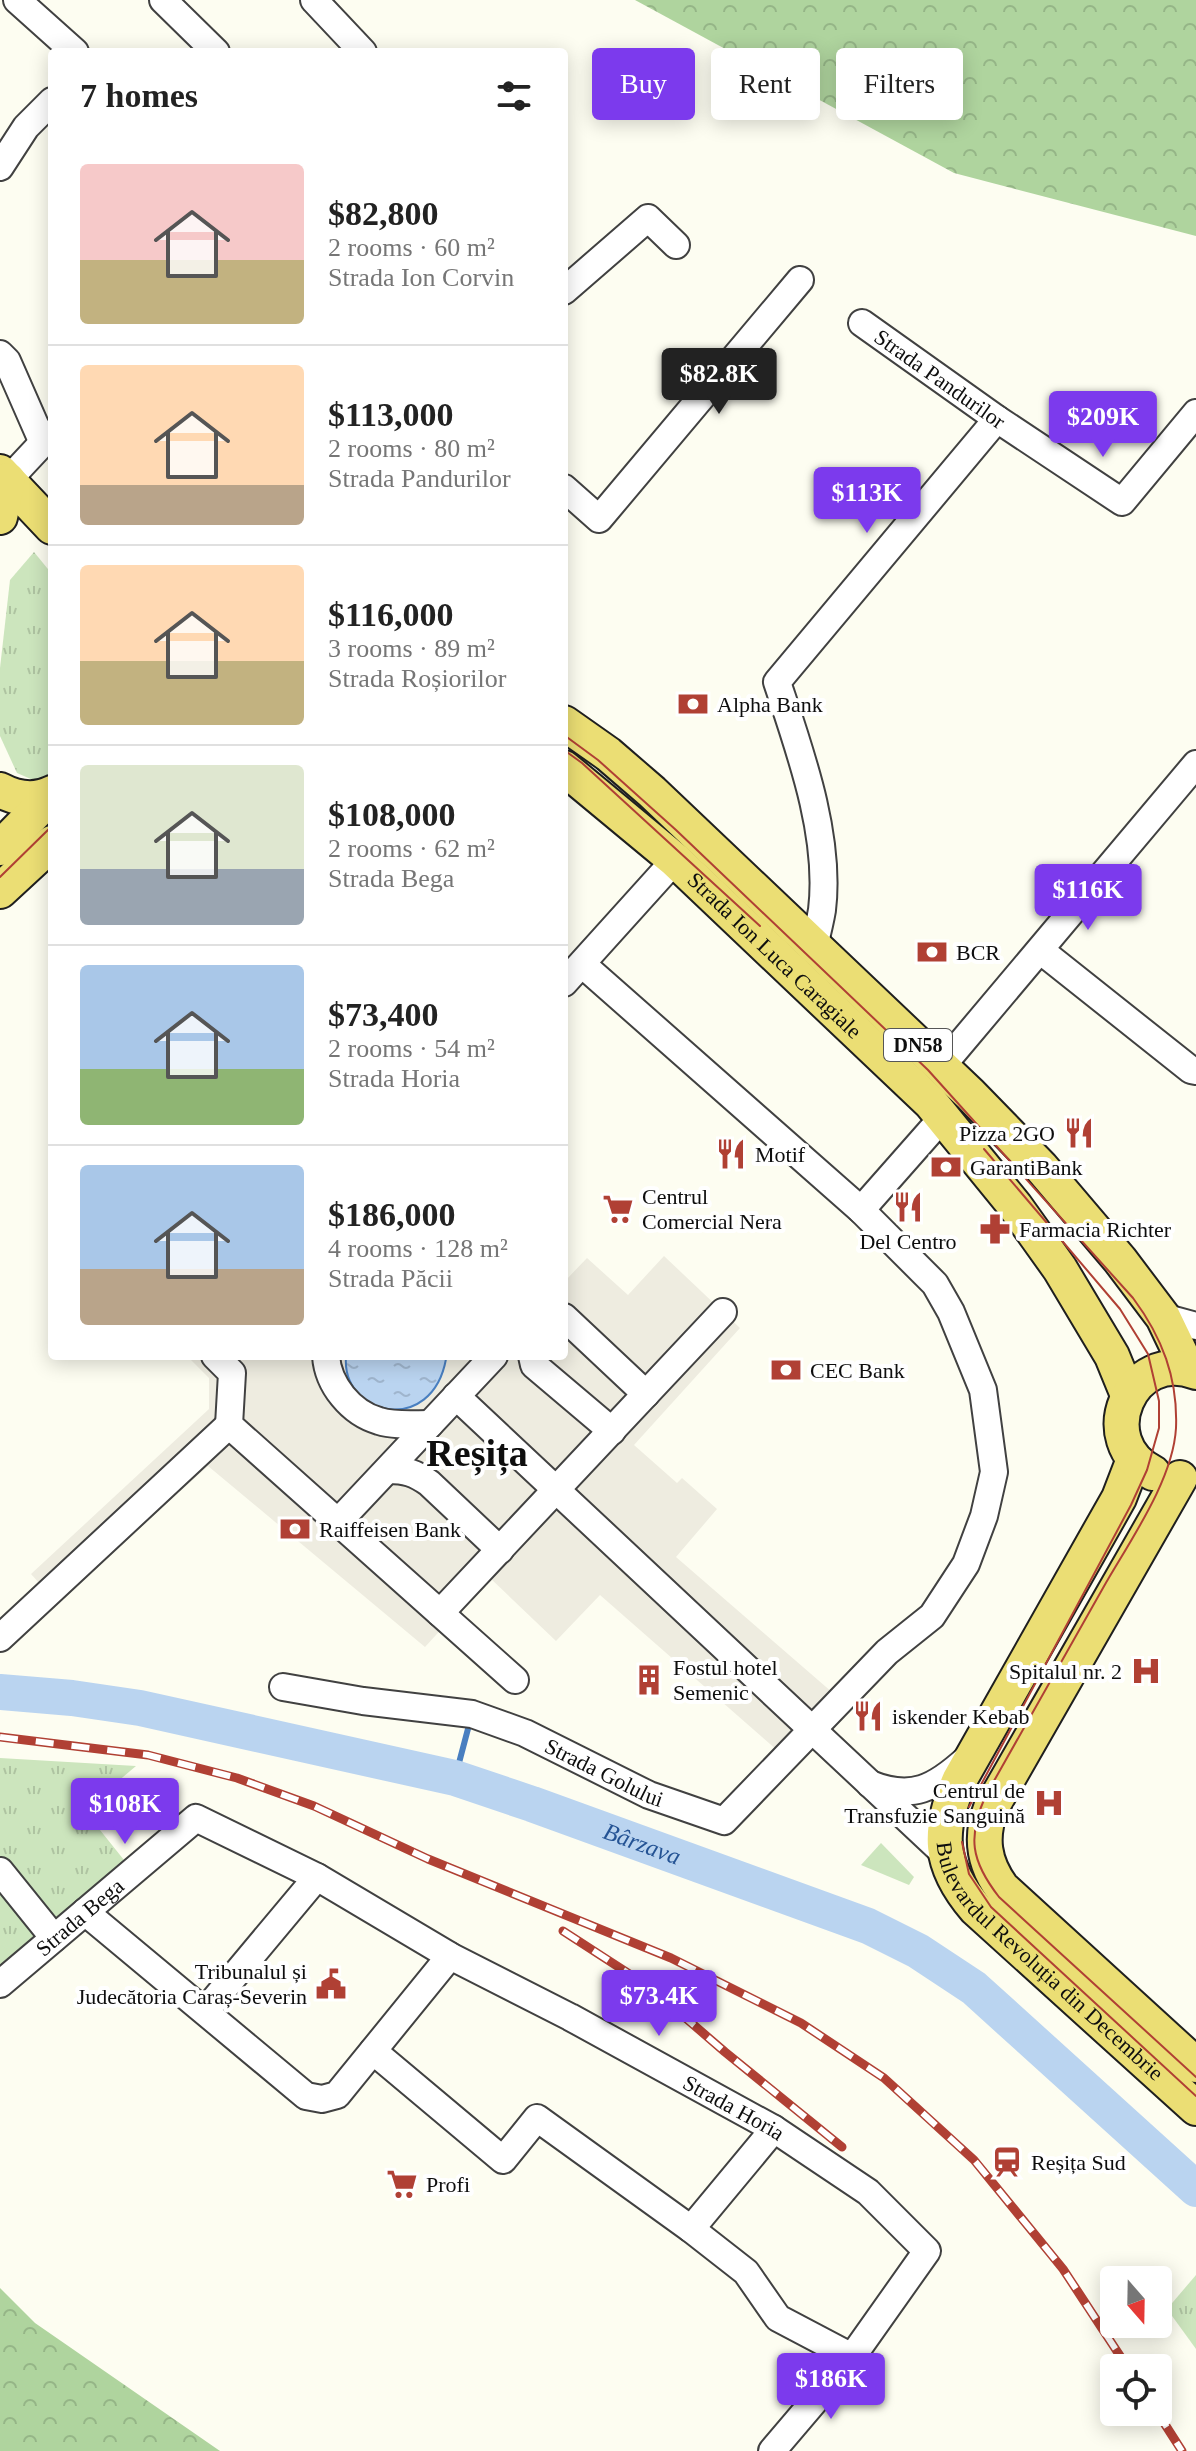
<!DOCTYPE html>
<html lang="en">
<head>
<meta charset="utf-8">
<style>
  :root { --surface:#fff; --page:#f2f2f2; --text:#222; --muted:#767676; --line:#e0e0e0; --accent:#7c3aed }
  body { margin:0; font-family:Georgia,serif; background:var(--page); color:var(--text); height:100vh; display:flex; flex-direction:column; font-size:30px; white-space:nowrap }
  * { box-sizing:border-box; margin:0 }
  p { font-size:26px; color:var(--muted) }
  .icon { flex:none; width:44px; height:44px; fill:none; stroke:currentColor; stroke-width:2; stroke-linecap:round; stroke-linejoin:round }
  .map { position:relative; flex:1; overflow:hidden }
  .sheet { position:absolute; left:48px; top:48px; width:520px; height:1312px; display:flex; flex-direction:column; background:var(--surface); border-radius:8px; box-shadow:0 4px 20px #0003 }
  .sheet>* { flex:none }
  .banner { position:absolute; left:592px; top:48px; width:484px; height:72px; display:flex; gap:16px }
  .needle { width:52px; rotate:160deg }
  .tools { position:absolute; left:1100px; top:2266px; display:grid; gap:16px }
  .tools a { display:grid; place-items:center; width:72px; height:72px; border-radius:8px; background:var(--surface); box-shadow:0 4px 20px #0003; font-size:40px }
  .price { position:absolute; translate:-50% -68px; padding:0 18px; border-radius:8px; background:var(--accent); color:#fff; font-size:26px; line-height:52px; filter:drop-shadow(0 2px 4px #0008) }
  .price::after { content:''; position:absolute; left:50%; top:48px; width:24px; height:18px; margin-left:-12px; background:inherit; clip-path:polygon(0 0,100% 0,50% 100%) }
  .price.current { background:#222; color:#fff }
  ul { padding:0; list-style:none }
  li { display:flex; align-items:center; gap:24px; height:200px; padding:0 32px }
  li+li { border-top:2px solid var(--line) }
  li span { display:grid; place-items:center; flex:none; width:224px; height:160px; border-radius:8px; color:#555 }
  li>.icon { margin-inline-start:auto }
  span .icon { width:96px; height:96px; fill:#fffc; stroke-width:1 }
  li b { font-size:34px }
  h2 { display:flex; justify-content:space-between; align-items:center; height:96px; padding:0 32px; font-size:34px }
  .chip { padding:0 28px; border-radius:8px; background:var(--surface); box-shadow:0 4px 20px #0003; font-size:28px; line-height:72px }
  .chip.current { background:var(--accent); color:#fff }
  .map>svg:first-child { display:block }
  .grass { fill:#cce5bd }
  .forest { fill:url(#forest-crowns) }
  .park { fill:url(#park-tufts) }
  .plaza { fill:#eeece0 }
  .water { fill:url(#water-ripples); stroke:#497fc0; stroke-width:2 }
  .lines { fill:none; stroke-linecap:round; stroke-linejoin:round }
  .stream { stroke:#497fc0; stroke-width:6 }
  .river { stroke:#bad4f0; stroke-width:36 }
  .minor-casing { stroke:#414141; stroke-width:30 }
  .major-casing { stroke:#1f1f1f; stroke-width:38 }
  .minor { stroke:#fff; stroke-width:26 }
  .major { stroke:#ebde74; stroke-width:34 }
  .tram { stroke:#b04034; stroke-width:2 }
  .rail-casing { stroke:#b04034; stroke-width:9 }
  .rail { stroke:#fff; stroke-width:6; stroke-dasharray:18; stroke-linecap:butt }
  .labels { text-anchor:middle; stroke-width:8; stroke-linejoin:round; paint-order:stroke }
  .shield { fill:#fff; stroke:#565656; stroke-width:2 }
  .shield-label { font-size:20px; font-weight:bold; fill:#0e0e0e }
  .street-label { font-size:22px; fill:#0e0e0e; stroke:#fff }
  .poi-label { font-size:22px; fill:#0e0e0e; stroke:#fff; text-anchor:start }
  .water-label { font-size:24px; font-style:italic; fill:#245394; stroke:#fff }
  .town-label { font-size:38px; font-weight:bold; fill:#0e0e0e; stroke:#fff }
</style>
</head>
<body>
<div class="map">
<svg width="1196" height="2451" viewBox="0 0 1196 2451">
  <defs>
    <pattern id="forest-crowns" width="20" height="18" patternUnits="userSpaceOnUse" patternTransform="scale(2)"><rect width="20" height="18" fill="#afd49e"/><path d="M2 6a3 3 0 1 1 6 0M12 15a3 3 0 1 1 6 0" fill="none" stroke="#95b587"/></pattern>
    <pattern id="park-tufts" width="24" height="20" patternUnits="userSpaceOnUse" patternTransform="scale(2)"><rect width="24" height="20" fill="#cce5bd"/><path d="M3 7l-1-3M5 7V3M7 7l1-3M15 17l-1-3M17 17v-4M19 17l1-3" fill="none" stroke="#aec3a1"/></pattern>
    <pattern id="water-ripples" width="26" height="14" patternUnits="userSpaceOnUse" patternTransform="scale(2)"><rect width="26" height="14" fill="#bad4f0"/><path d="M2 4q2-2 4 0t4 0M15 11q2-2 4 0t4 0" fill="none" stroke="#9fb5cd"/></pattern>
  </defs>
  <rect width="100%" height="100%" fill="#fdfdf1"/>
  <!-- grass -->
  <path class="grass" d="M881 1843 914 1877 909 1885 861 1865Z"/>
  <!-- forest -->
  <g class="forest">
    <path d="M635 0H1196V236L954 173Z"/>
    <path d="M0 2288 35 2323 220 2451H0Z"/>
  </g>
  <!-- park -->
  <g class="park">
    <path d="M34 552 52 574V779L33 780 17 773 0 736V668L10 580Z"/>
    <path d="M0 1758 136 1766 84 1810 128 1865 0 1975Z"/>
    <path d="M1196 2275V2349L1167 2309Z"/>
  </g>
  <!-- plaza -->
  <path class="plaza" d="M664 1256 740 1328 634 1445 677 1483 682 1478 717 1509 676 1557 833 1693 778 1751 600 1595 556 1641 489 1577 425 1647 208 1466 57 1603 31 1574 209 1409V1378L187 1356H564V1282L587 1258 628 1295Z"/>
  <!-- water -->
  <path class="water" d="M346 1356H445L446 1359C432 1436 341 1417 346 1356Z"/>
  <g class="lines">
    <!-- stream -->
    <path class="stream" d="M455 1778 469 1725"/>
    <!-- river -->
    <path class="river" id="s1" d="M0 1692 72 1698 140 1708 455 1778 532 1804 868 1926 918 1951 974 1988 1196 2189"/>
    <!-- minor casing -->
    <g class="minor-casing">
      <g id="minor">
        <path d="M17 0 75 52"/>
        <path d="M163 0 216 52"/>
        <path d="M314 0 363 52"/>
        <path d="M0 167 26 127 52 101"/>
        <path d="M564 291 648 218 676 245"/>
        <path id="s2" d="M862 323 997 419 1122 502 1196 413"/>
        <path d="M0 354 7 361 43 443"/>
        <path d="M8 480 52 433"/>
        <path d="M564 488 599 519 800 280"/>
        <path d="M814 946C817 934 820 922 822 910 831 836 800 751 777 682L997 419"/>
        <path d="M1040 950 1191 1070 1196 1071"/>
        <path d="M564 983 675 860"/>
        <path d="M941 1067 1196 764"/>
        <path d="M861 1210 943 1117"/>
        <path d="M564 1317 646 1394"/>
        <path d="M1163 1317 1196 1326"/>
        <path d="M215 1356 232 1373 229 1425 515 1680"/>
        <path d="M326 1356C328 1385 351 1413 379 1421 395 1426 413 1424 430 1424"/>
        <path d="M532 1356 534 1365 612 1431"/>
        <path d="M456 1396 945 1854"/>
        <path d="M388 1470C406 1470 415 1473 429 1483L500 1550"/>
        <path d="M337 1523 494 1356"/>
        <path d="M440 1613 723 1312"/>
        <path d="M0 1638 229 1425"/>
        <path id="s3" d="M283 1687 363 1701 472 1714 525 1733 649 1795 724 1821 887 1652 932 1616 966 1564 984 1516 994 1472 983 1390 951 1312 935 1284 861 1210 582 964"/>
        <path d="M870 1784C912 1801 935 1788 967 1759"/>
        <path d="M0 1871 54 1938"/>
        <path d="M85 1912 306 2096 322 2099 337 2095 450 1956"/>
        <path id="s4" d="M0 1984 196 1818 317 1877 450 1956 570 2017 774 2129 868 2192 927 2251 852 2357 772 2451"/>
        <path d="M205 2011 317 1877"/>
        <path d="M373 2051 503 2160 537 2118 691 2229 746 2272 778 2318 852 2357"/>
        <path d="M691 2229 774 2129"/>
      </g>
    </g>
    <!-- major casing -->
    <g class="major-casing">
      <g id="major">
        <path d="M0 472 52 527"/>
        <path d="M0 517 8 480"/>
        <path d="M564 723 608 754 652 792 970 1094 1041 1167 1120 1260 1163 1317 1188 1369"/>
        <path id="s5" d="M564 768 675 860 931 1103 1015 1206 1060 1269 1112 1356 1128 1395"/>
        <path d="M0 790C17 799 34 802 52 793"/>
        <path d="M0 848 52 795"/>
        <path d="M0 891 52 843"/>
        <path id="s6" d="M1134 1459 1119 1498 960 1779C937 1831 938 1865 976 1909L1196 2108"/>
        <path d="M1153 1473C1090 1441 1131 1347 1196 1372"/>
        <path d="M1180 1478 991 1808C980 1837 983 1862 1002 1888L1196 2065"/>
      </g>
    </g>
    <!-- minor -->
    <use href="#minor" class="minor"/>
    <!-- major -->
    <use href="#major" class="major"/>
    <!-- tram -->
    <g class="tram">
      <path d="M564 735 598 760 676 830 928 1070 1133 1298C1162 1337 1178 1378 1176 1428 1173 1481 1129 1542 1103 1588 1064 1657 1025 1726 986 1795 967 1837 971 1861 999 1897L1196 2077"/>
      <path d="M564 750 582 763 760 926"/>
      <path d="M0 877 52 826"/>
      <path d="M969 1807 1131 1505 1147 1470 1159 1428V1401L1148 1354 1120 1309 984 1149"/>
      <path d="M962 1842 969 1874 991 1907 1196 2096"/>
    </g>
    <!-- rail casing -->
    <g class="rail-casing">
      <g id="rail">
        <path d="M0 1737 148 1755 237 1778 314 1806 428 1859 671 1958 801 2023 884 2078 974 2160 1063 2269 1128 2368"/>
        <path d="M563 1931 651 1988 725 2052 842 2147"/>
        <path d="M1157 2412 1182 2451"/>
      </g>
    </g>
    <!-- rail -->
    <use href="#rail" class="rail"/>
  </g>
  <!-- icons -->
  <defs>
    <g id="bank-bare" transform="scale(2.4)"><path d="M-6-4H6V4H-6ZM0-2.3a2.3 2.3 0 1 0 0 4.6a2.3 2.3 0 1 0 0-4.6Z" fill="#b04034" stroke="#fff" stroke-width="2.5" paint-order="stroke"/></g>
    <g id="restaurant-bare" transform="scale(2.4)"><path d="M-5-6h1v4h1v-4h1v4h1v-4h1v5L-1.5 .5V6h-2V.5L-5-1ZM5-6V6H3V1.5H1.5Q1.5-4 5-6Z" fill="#b04034" stroke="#fff" stroke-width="2.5" paint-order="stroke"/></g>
    <g id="supermarket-bare" transform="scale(2.4)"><path d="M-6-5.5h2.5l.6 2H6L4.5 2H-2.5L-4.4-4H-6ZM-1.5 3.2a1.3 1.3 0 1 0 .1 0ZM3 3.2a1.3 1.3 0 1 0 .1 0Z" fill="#b04034" stroke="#fff" stroke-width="2.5" paint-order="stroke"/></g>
    <g id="pharmacy-bare" transform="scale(2.4)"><path d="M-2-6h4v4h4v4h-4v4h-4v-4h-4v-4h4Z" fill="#b04034" stroke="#fff" stroke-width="2.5" paint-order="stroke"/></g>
    <g id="hospital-bare" transform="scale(2.4)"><path d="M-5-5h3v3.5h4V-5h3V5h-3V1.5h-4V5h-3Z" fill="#b04034" stroke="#fff" stroke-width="2.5" paint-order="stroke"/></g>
    <g id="building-bare" transform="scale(2.4)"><path d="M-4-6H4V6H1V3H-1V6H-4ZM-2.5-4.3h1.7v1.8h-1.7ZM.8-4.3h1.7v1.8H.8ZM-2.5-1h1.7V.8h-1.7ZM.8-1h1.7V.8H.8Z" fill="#b04034" stroke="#fff" stroke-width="2.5" paint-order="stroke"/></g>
    <g id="civic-bare" transform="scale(2.4)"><path d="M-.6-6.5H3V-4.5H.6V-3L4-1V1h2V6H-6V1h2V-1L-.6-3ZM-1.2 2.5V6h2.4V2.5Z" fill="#b04034" stroke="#fff" stroke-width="2.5" paint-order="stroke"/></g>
    <g id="station-bare" transform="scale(2.4)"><path d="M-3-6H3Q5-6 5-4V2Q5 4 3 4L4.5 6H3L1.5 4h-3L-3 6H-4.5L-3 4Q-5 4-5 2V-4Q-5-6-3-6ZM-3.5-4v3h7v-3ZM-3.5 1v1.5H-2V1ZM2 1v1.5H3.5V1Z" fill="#b04034" stroke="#fff" stroke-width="2.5" paint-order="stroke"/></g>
  </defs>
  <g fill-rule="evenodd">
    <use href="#bank-bare" x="693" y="704"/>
    <use href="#bank-bare" x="932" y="952"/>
    <use href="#restaurant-bare" x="1079" y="1133"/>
    <use href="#restaurant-bare" x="731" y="1154"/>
    <use href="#bank-bare" x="946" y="1167"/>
    <use href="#restaurant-bare" x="908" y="1207"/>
    <use href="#supermarket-bare" x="618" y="1209"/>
    <use href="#pharmacy-bare" x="995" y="1229"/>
    <use href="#bank-bare" x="786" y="1370"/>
    <use href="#bank-bare" x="295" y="1529"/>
    <use href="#hospital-bare" x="1146" y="1671"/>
    <use href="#building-bare" x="649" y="1680"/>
    <use href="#restaurant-bare" x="868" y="1716"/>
    <use href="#hospital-bare" x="1049" y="1803"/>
    <use href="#civic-bare" x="331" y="1984"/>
    <use href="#station-bare" x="1007" y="2162"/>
    <use href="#supermarket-bare" x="402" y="2184"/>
  </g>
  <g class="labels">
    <!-- shield labels -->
    <rect class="shield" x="884" y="1029" width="68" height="32" rx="6"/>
    <g class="shield-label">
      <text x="918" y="1052">DN58</text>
    </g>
    <!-- street labels -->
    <g class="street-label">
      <text dy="8" stroke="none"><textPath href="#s2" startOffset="96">Strada Pandurilor</textPath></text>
      <text dy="8" stroke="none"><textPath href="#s5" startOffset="282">Strada Ion Luca Caragiale</textPath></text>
      <text dy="8" stroke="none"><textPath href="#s3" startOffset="336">Strada Golului</textPath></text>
      <text dy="8" stroke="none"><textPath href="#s4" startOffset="104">Strada Bega</textPath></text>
      <text dy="8" stroke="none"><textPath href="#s6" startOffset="592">Bulevardul Revoluția din Decembrie</textPath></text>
      <text dy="8" stroke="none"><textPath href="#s4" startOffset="868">Strada Horia</textPath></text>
    </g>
    <!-- poi labels -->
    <g class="poi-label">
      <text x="717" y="712">Alpha Bank</text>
      <text x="956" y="960">BCR</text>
      <text x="1055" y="1141" text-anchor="end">Pizza 2GO</text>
      <text x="755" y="1162">Motif</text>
      <text x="970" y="1175">GarantiBank</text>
      <text x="642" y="1204">Centrul<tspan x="642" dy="25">Comercial Nera</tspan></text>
      <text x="1019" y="1237">Farmacia Richter</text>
      <text x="908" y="1249" text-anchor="middle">Del Centro</text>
      <text x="810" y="1378">CEC Bank</text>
      <text x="319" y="1537">Raiffeisen Bank</text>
      <text x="673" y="1675">Fostul hotel<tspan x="673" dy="25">Semenic</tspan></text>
      <text x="1122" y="1679" text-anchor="end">Spitalul nr. 2</text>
      <text x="892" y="1724">iskender Kebab</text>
      <text x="1025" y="1798" text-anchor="end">Centrul de<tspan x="1025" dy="25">Transfuzie Sanguină</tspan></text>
      <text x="307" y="1979" text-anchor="end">Tribunalul și<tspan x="307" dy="25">Judecătoria Caraș-Severin</tspan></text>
      <text x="1031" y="2170">Reșița Sud</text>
      <text x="426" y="2192">Profi</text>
    </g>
    <!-- water labels -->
    <g class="water-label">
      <text dy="8" stroke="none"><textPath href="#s1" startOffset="662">Bârzava</textPath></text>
    </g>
    <!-- town labels -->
    <g class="town-label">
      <text x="477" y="1466">Reșița</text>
    </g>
  </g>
</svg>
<div class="tools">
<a><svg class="needle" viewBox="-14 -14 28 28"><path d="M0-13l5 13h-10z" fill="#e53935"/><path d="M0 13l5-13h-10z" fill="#767676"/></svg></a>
<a><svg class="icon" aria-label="locate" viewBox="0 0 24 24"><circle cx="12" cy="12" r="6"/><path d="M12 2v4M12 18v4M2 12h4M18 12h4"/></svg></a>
</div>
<b class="price current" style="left:719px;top:416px">$82.8K</b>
<b class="price" style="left:1103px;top:459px">$209K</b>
<b class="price" style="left:867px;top:535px">$113K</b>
<b class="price" style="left:1088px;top:932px">$116K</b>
<b class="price" style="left:125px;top:1846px">$108K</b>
<b class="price" style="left:659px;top:2038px">$73.4K</b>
<b class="price" style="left:831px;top:2421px">$186K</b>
<div class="banner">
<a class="chip current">Buy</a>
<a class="chip">Rent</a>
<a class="chip">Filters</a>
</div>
<section class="sheet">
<h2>7 homes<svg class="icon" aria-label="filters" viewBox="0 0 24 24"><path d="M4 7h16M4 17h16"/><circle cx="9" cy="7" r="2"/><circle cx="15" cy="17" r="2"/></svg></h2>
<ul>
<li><span style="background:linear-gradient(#f6c9c9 60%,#c2b280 0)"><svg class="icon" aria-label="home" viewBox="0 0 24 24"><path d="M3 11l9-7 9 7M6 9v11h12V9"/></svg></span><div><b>$82,800</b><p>2 rooms · 60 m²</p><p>Strada Ion Corvin</p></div></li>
<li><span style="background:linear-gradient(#ffd9b3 75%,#b9a48a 0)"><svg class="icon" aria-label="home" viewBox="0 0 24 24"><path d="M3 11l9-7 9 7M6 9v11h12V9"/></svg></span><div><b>$113,000</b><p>2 rooms · 80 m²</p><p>Strada Pandurilor</p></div></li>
<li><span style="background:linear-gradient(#ffd9b3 60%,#c2b280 0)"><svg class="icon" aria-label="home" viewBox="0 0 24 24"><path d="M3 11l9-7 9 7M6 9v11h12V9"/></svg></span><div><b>$116,000</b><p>3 rooms · 89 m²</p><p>Strada Roșiorilor</p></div></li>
<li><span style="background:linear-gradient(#dfe7d0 65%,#9aa5b1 0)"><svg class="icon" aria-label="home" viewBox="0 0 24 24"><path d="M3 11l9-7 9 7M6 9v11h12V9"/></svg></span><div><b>$108,000</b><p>2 rooms · 62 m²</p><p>Strada Bega</p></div></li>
<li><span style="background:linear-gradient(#a9c7e8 65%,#8fb573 0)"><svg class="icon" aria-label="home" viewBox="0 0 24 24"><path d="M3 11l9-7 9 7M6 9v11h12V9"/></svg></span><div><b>$73,400</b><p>2 rooms · 54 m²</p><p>Strada Horia</p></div></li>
<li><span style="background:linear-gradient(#a9c7e8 65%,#b9a48a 0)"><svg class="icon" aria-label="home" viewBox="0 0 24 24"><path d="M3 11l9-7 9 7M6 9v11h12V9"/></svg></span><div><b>$186,000</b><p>4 rooms · 128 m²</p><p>Strada Păcii</p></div></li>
</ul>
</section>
</div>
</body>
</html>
